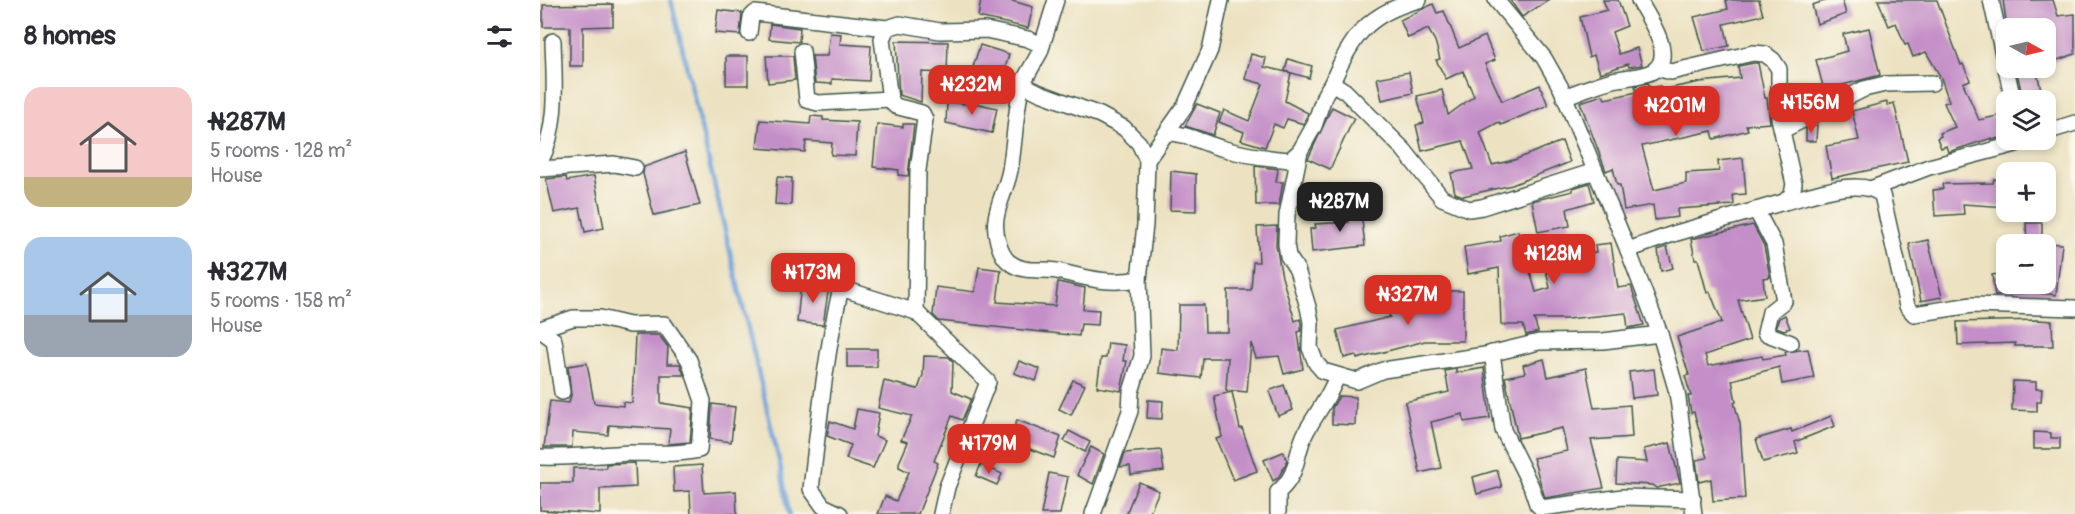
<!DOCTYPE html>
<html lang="en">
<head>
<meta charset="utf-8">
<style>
  :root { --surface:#fff; --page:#f7f7f7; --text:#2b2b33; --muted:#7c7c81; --accent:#d93025 }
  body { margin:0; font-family:Pangolin,sans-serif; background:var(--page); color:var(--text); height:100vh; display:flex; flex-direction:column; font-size:22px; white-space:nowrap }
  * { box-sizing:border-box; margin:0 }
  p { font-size:20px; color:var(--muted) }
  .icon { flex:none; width:33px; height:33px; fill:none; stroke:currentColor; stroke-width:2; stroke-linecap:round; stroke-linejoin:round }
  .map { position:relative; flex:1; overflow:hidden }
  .side { display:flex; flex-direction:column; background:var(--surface); width:540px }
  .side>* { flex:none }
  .needle { width:39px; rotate:98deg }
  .fabs { position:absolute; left:1456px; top:18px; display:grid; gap:12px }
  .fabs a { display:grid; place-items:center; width:60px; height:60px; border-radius:12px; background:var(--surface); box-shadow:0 3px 9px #0003; font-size:30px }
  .price { position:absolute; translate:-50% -51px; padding:0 14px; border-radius:12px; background:var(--accent); color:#fff; font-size:20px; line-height:39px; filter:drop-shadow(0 2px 3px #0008) }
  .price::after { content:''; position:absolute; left:50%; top:36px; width:18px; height:14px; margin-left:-9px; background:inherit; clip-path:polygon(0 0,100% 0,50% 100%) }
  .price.current { background:#222; color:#fff }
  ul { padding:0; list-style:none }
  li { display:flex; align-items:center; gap:18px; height:150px; padding:0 24px }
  li span { display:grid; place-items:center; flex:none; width:168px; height:120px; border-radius:18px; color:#555 }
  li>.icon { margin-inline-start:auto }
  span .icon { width:72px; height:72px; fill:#fffc; stroke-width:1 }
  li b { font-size:26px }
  h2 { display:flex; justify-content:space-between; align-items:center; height:72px; padding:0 24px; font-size:26px }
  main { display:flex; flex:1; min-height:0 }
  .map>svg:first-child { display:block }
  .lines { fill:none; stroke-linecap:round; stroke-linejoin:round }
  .stream { stroke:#6fa2db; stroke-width:4.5 }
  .building { fill:#c48fc8 }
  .minor-casing { stroke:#3e5649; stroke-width:18 }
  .minor { stroke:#fff; stroke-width:15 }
</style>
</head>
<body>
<main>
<section class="side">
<h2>8 homes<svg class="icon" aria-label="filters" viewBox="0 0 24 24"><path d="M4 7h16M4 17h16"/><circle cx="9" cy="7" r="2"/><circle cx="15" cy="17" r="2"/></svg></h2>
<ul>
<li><span style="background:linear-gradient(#f6c9c9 75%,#c2b280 0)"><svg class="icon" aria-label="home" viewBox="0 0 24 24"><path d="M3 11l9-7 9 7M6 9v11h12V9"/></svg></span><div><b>₦287M</b><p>5 rooms · 128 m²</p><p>House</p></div></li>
<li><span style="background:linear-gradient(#a9c7e8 65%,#9aa5b1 0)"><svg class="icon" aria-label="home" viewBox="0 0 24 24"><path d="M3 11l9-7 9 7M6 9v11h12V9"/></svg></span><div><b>₦327M</b><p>5 rooms · 158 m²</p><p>House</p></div></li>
</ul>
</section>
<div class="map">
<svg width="1535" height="514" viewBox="0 0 1535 514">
  <rect width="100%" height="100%" fill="#fbf7ec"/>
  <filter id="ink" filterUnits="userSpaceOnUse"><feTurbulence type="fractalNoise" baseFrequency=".0167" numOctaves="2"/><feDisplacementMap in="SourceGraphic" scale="12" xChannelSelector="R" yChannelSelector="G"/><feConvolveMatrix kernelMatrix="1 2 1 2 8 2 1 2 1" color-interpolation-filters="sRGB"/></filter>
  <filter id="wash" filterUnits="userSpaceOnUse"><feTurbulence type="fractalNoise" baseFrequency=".008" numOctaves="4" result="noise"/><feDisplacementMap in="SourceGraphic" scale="24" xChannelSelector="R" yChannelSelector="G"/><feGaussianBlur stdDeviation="1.35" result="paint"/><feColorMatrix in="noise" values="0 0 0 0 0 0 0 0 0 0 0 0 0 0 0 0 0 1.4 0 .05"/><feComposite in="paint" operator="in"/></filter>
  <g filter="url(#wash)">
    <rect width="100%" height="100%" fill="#ece2c1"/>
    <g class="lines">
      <!-- stream -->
      <path class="stream" d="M131 0 241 469 249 514"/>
    </g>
    <g id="blocks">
      <!-- building -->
      <g class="building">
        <path d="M441 0H469L493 7 488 28 438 17Z"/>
        <path d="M970 0H1009L982 17Z"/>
        <path d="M1063 0H1078L1087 26 1072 32 1079 54 1097 48 1102 65 1089 67 1088 64 1060 73 1054 55 1049 57 1040 17 1067 10Z"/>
        <path d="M1186 0H1219L1223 15 1184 24 1189 46 1164 51 1154 17 1188 9Z"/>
        <path d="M1288 0H1302L1306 14 1277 24 1272 5Z"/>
        <path d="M1338 0H1397L1421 65 1423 64 1430 80 1423 83 1439 120 1467 114V136L1452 140V138L1408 152 1406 146 1401 148 1397 138 1401 136 1400 133 1415 127 1404 103 1409 101 1401 78 1386 52 1373 57 1368 44 1365 45 1356 23 1349 26Z"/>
        <path d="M1463 0H1513L1518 16 1535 14V54L1506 64V28H1467Z"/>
        <path d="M73 4V26L43 27V66H30V27H3V5Z"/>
        <path d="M893 4 897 13 904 11 919 48 945 36 955 60 945 64 962 101 1000 85 1008 105 961 125 959 122 940 132 952 165 974 160 1022 141 1030 162 972 185 923 196 915 193 911 173 933 169 923 141 882 151 876 125 884 123 877 96 902 90 908 115 934 96 923 71 906 79 896 60 900 59 895 41 888 29 868 38 860 20Z"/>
        <path d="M178 10 202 13 200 35 175 33Z"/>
        <path d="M230 24 260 28 259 42 229 39Z"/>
        <path d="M1329 28 1340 75 1284 90 1276 60 1307 51 1303 34Z"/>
        <path d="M290 33 301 34 300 44 331 46 329 81 292 79V84L275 83 272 56H287Z"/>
        <path d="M356 41 408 42 407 73 382 72 381 102 359 95Z"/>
        <path d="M440 45 469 54 463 76 433 67Z"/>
        <path d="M711 54 726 58 724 67 751 73 745 101 768 113 764 124 747 119 743 128 734 124 725 147 701 140 704 132 679 122 684 110 709 121 723 84 705 79Z"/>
        <rect x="186" y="56" width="22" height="29"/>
        <path d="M226 56H253L255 80 228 83Z"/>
        <path d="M748 59 772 66 769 78 745 71Z"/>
        <path d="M1214 63H1218L1225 98H1227L1230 123 1206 125 1208 130 1174 139 1172 131 1102 146 1114 190 1146 183V173L1179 171 1178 161 1203 158 1206 194 1193 195 1194 205 1137 209 1138 217 1115 220 1113 205 1084 210 1080 185H1077L1073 168 1066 171 1040 102 1063 95 1065 99 1097 92 1095 86 1108 83 1110 88 1120 86 1121 90 1160 82 1200 78 1198 66Z"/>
        <path d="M1476 68H1496L1502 94 1483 99Z"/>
        <path d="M869 72 873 93 842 100 837 78Z"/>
        <path d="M426 101 457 108 452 133 406 123 407 102 425 104Z"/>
        <path d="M1347 102V105L1354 103 1368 162 1292 178 1286 146 1319 140 1312 111Z"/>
        <path d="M657 104 680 113 673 135 645 126Z"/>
        <path d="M792 107 814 118 790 169 768 159Z"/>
        <path d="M271 116 283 117V120L317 122 315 156 291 155 292 143 266 141 265 152 217 148 220 120 270 124Z"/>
        <path d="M337 124 363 127V124H374L368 176 358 175 359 170 333 167Z"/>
        <path d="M1277 125 1276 141H1266V129Z"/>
        <path d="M145 152 160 205 114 215 103 174 104 167Z"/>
        <path d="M715 166 738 169 736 182H743L739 205H716Z"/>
        <path d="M631 171 656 174V211L630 210Z"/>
        <path d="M54 176 64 228 45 232 40 208 14 213 6 179 26 177 27 181Z"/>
        <path d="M237 177 252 178 251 205 235 204Z"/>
        <path d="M1454 179 1467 181V207L1423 204 1424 214 1395 216 1393 190 1403 189 1402 184 1453 183Z"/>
        <path d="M1049 183 1054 201 1027 209 1030 226 998 232 992 201 1033 191V188Z"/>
        <path d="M820 203 825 246 772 252 770 229 776 228 775 224 809 222 808 204Z"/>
        <path d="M1486 223H1502V244H1487Z"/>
        <path d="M1213 225 1224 246 1230 277 1223 278 1225 296 1198 300 1210 340 1165 355 1168 366 1222 356 1223 359 1246 355 1245 352 1268 349 1274 378 1242 384 1239 367 1192 380 1196 402H1194L1200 424 1205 499 1173 501 1171 479 1159 482 1156 460 1167 458 1154 412 1151 413 1148 396H1151L1145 376 1149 375 1137 337 1182 322 1170 292 1167 293 1158 259H1155L1151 239Z"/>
        <path d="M737 226 736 245 742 277 755 321 760 319 761 323V331L758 332 763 369 744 374 739 356 716 358 711 343 707 392 686 390 688 358H663L661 378 619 373 621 348 638 350 639 305H664L665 332H688V290H711L713 262H719L717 227Z"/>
        <path d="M978 231 996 292 1010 288 1006 270 1028 269 1027 255 1056 252 1055 245 1071 243 1078 288 1091 286 1104 325 1088 328 1086 313 1027 319H994L998 332 986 335 983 325H961L959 268 928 274 924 247 961 241 960 236Z"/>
        <path d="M1388 240 1402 297 1381 301 1369 244Z"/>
        <path d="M1506 243 1522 244 1516 295 1492 292 1455 296 1452 275 1467 273V284H1506Z"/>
        <path d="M1127 247 1133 268 1121 271 1118 250Z"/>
        <path d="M439 267 461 270 457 302 515 306 518 282 545 288 543 309 559 310 558 325 541 324 539 336 399 321 393 315 396 287 435 292Z"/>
        <path d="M261 283 289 286 283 325 257 322Z"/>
        <path d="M897 291H923V341H885L817 359 816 355 804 358 797 330 850 317 847 310Z"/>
        <path d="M1245 315 1250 328 1244 330 1236 327 1239 318Z"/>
        <path d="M1499 320 1512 321 1513 346H1475V343L1418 345 1417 322Z"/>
        <path d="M95 335H119L128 347 127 364H140L144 375H121V403L153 408 150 442 128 444 130 429 69 425 68 435 33 432 32 447H4L10 401 29 403 31 395 28 366 47 363 54 403 83 406V402L92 403Z"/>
        <path d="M568 343 585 345 583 361H587L581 391 557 387 561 358H566Z"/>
        <rect x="307" y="349" width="30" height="18"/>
        <path d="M384 356 409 357 413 362 412 391 431 399 422 420 412 416 394 461 398 463 378 514H338L345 496 356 501 369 472 359 467V463L368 442 361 440 372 416 338 408 344 381 378 389 383 375Z"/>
        <path d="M1004 359 1008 377 1046 368 1054 408 1090 405 1092 437 1051 440 1064 488 1005 498 993 458 1027 451 1022 428 978 438 965 377 985 373 983 365Z"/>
        <path d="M479 361 500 369 496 381 474 373Z"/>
        <path d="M944 368 950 418 924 422 923 414 891 422 901 468 880 473 865 402 909 392 905 371 916 369V373Z"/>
        <path d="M1114 369 1117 395 1092 398 1089 372Z"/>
        <path d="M533 380 545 385 531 415 519 409Z"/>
        <path d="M1473 381 1496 382V389H1502L1501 402H1497V411L1472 410Z"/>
        <path d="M744 385 753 410 738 416 729 391Z"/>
        <path d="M692 392 700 429 702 428 717 471 693 480 676 439 682 437 674 396Z"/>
        <path d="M799 396 816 397 815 425 792 424V408Z"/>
        <path d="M608 400 623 401 622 419 607 418Z"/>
        <path d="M172 404 195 407 191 442 170 439Z"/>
        <path d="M317 409 339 413 335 436 345 440 333 468 306 459 311 445 287 436 290 421 313 429Z"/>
        <path d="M1291 416 1295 426 1255 442 1258 453 1223 462 1216 439 1251 429 1252 432Z"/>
        <path d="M477 420 521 437 514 458 468 441Z"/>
        <path d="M529 431 550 442 545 452 524 441Z"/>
        <path d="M1494 432 1511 433V438H1520V449H1494Z"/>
        <path d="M1130 443 1140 483 1116 488 1112 485 1076 483 1077 460 1107 462 1104 449Z"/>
        <path d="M551 447 564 454 553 484 537 475Z"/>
        <path d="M621 450 624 471 591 475 590 466 580 467 585 453Z"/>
        <path d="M743 452 747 460 745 466 738 478 733 481 724 460Z"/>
        <path d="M95 463 96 487 60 489V514L0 510V483H33V468H66V464Z"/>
        <path d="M441 464 462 474 457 485 436 476Z"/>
        <path d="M162 465 164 493 196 491 197 514H151L150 491 134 492 133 467Z"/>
        <path d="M957 470 962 487 937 494 933 477Z"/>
        <path d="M509 473 528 477 520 514H501Z"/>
        <path d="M599 482 619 491 609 514H586Z"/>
      </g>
    </g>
  </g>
  <g filter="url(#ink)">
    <use href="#blocks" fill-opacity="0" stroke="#3e5649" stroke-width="1.5"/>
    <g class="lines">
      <!-- minor casing -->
      <g class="minor-casing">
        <g id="minor">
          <path d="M516 0 500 52 482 84 500 93 560 115 584 128 599 143 607 160 605 225 599 279 602 356 591 392 590 411 553 514"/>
          <path d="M879 0C828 13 812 36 792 83L805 91 864 150 902 198 929 209 942 207 1055 171"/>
          <path d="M956 0 1004 58 1021 88 1088 250 1120 334 1137 392 1154 514"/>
          <path d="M1451 0 1473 100"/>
          <path d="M347 28 342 39 350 99 355 106 382 113 385 119 378 170 376 312"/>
          <path d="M209 33 211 17 215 13 347 28 360 24 400 31 446 30 488 39 502 45"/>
          <path d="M262 51 267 100 278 103 350 99"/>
          <path d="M792 83 785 94 774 126 760 151 747 215 746 244 748 256 757 270 768 307 771 322 770 348 776 363 783 371 817 381 843 370 945 355 999 342 1063 341 1120 334"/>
          <path d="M482 84C475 112 475 141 470 170 467 187 458 202 456 219 454 231 459 254 469 262 484 274 500 268 517 271 547 278 568 285 599 279"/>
          <path d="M1024 97C1040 91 1057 84 1073 80 1092 75 1125 79 1122 51 1121 35 1106 14 1099 0"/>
          <path d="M1243 130 1324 89 1345 84 1392 83"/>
          <path d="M1506 132 1535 123"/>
          <path d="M627 133C647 133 662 143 681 148 703 155 727 158 750 160L760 151"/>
          <path d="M607 160 645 106 670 50 681 0"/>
          <path d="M0 162C19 127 14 79 13 41"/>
          <path d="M0 169 74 164 95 168"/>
          <path d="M1333 188 1389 167 1476 144 1484 140"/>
          <path d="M1244 202C1271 196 1320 176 1342 195L1367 306 1374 314 1432 305 1535 308"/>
          <path d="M1216 210 1234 244 1244 301 1230 312 1225 333 1251 343"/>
          <path d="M1088 250 1133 234 1244 202 1252 194 1254 184 1239 118V69L1233 60 1225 54 1213 53 1131 72 1117 68"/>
          <path d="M0 329 33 318H60L90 325 124 324 149 360 163 401 159 450C136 455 112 453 89 453 59 455 30 458 0 457"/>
          <path d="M0 330 14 340 22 392"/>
          <path d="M952 353 963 430 991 486 997 504 1001 508 1083 497 1153 499"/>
          <path d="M300 514 283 506 271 489C279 423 285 357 300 292L304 289 376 312 448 382 407 487 401 514"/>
          <path d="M738 514V492C761 472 754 453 767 430 778 411 790 396 797 376"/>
        </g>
      </g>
      <!-- minor -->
      <use href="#minor" class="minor"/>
    </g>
  </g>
</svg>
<div class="fabs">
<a><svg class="needle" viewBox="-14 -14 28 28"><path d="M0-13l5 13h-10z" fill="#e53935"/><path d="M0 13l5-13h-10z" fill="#7c7c81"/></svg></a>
<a><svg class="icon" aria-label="layers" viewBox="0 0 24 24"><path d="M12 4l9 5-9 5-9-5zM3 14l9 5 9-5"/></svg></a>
<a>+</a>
<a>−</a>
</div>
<b class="price" style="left:432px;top:116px">₦232M</b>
<b class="price" style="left:1271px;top:134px">₦156M</b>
<b class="price" style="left:1136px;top:137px">₦201M</b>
<b class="price current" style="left:800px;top:233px">₦287M</b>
<b class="price" style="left:1014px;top:285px">₦128M</b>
<b class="price" style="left:273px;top:304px">₦173M</b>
<b class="price" style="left:868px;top:326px">₦327M</b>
<b class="price" style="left:449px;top:475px">₦179M</b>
</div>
</main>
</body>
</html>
